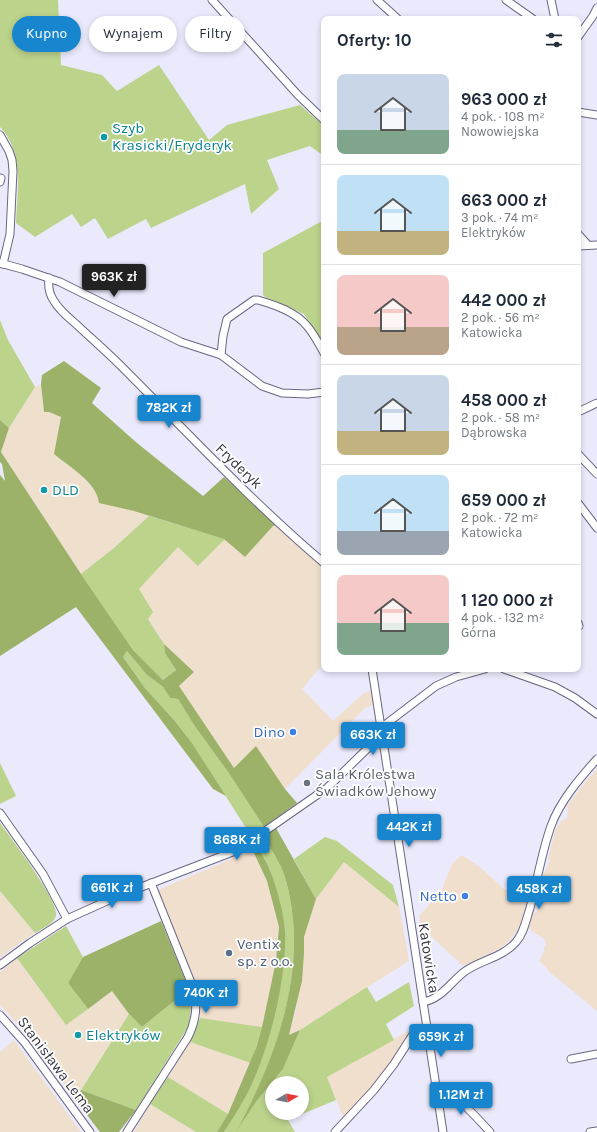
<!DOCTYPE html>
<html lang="pl">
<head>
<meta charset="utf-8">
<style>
  :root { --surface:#fff; --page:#f6f6f7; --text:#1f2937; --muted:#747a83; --line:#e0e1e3; --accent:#1885cf }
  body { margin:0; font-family:Karla,sans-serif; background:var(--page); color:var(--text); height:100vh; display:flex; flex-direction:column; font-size:15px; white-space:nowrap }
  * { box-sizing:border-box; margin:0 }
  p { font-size:13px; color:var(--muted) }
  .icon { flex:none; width:22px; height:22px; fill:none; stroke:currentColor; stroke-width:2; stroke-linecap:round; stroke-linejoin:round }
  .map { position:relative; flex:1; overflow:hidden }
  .details { position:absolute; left:321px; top:16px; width:260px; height:656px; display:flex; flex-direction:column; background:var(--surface); border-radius:8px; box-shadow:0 2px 6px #0003 }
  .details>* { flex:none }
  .guide { position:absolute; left:12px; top:16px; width:249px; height:36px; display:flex; gap:8px }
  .needle { width:26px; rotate:81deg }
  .tools { position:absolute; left:265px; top:1076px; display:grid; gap:8px }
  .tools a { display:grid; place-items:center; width:44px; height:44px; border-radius:50%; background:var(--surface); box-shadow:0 2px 6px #0003; font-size:20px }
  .price { position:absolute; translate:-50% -34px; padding:0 9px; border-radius:4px; background:var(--accent); color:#fff; font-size:13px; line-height:26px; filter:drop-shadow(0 1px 2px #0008) }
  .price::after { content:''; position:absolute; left:50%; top:24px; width:12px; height:9px; margin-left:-6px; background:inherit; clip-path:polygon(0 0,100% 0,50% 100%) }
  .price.selected { background:#222; color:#fff }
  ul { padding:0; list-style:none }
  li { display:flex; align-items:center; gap:12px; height:100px; padding:0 16px }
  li+li { border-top:1px solid var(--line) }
  li span { display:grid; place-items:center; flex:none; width:112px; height:80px; border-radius:8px; color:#555 }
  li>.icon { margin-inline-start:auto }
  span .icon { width:48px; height:48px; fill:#fffc; stroke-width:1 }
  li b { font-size:17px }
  h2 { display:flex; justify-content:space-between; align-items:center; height:48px; padding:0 16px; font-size:17px }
  .tag { padding:0 14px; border-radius:18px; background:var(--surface); box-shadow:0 2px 6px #0003; font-size:14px; line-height:36px }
  .tag.selected { background:var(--accent); color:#fff }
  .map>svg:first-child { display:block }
  .commercial { fill:#f1dfce }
  .industrial { fill:#eee0cd }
  .green { fill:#bcd38b; fill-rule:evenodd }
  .forest { fill:#9cb268 }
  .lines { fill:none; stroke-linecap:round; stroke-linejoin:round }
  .minor-casing { stroke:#696681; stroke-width:9 }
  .minor { stroke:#fff; stroke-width:7 }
  .culture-dot { fill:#0f9aa8; stroke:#fff; stroke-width:1.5 }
  .shop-dot { fill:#3f7fe0; stroke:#fff; stroke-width:1.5 }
  .worship-dot { fill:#6b7280; stroke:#fff; stroke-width:1.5 }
  .service-dot { fill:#5c6f8a; stroke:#fff; stroke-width:1.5 }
  .labels { text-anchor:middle; stroke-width:3.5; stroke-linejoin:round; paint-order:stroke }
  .culture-label { font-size:15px; fill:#0d838f; stroke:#fff; text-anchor:start }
  .street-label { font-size:15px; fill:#353440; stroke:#fff }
  .shop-label { font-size:15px; fill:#366cbe; stroke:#fff; text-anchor:end }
  .worship-label { font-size:15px; fill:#5b616d; stroke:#fff; text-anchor:start }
  .service-label { font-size:15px; fill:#4e5e75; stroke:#fff; text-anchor:start }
</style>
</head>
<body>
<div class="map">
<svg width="597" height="1132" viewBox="0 0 597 1132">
  <rect width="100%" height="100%" fill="#ebeafd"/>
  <!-- commercial -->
  <g class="commercial">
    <path d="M375 690 377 704 365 708 285 789 256 746 310 697 333 721 364 693Z"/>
    <path d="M597 766V1011L547 970 548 969 539 961 545 950 543 949 546 945 544 939 529 929 532 915 538 911 535 908 544 899 541 895 545 889 540 884 550 860 548 859 555 831 561 821 567 818 568 808 566 807 590 776 592 775 596 770Z"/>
    <path d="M250 851 254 853 267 881 279 927 276 961 262 1027 256 1048 228 1114 168 1077 193 1036 200 1018 201 999 196 982 158 893V890Z"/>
    <path d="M462 855 481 868 504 889 528 897 520 925 512 938 501 948 463 966 421 927 419 916 441 891 452 864Z"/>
    <path d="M344 862 399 907 400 910 409 961 300 1030 289 1035 296 1010 304 953V937L316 899Z"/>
    <path d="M17 958 66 1025 36 1047 24 1032 0 1005V972Z"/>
    <path d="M415 1027 392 1063 373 1089 344 1119 327 1077Z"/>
  </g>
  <!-- industrial -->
  <g class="industrial">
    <path d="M41 384 44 412H49L61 417 62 461 79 473 99 495 149 516 115 547 81 574 1 452 9 428 35 387Z"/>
    <path d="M277 525 324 566V663L302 689 310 697 234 768 179 686 194 672 164 644 148 618 139 589 178 547 198 565 225 539 245 557 273 526Z"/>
    <path d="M0 891 35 933 13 948 0 958Z"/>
    <path d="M112 991 129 1014 75 1099 36 1047Z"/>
    <path d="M14 1040 81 1132H0V1052Z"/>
    <path d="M150 1104 196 1132H134Z"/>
  </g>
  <!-- green -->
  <g class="green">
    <path d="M0 0H58L61 65 102 75 117 91 159 65 209 140 227 125 300 105 324 126V156L310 146 267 160 279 189 251 214 245 184 151 228 146 219 108 239 95 218 81 227 72 214 35 237 16 223C17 190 25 154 0 127Z"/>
    <path d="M324 220V347L304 314 265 297 263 295V253Z"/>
    <path d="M0 320 8 340 35 387 9 428 0 420Z"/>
    <path d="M149 516 225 539 198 566 178 547 139 589 153 612 148 619 164 644 165 653 176 670 163 680 133 650 81 574 115 547Z"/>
    <path d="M127 651 147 675 163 687 170 698 178 699 194 725 228 772 264 827 251 836 192 743 174 720 145 688 123 657Z"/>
    <path d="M0 763 16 796 0 804Z"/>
    <path d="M0 823C10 837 60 902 56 916 54 924 41 929 35 933L0 891Z"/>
    <path d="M264 837C270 847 276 857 281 867 287 880 290 896 292 911 302 987 273 1063 238 1129L256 1102 283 1069 300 1030 367 987 376 1002 409 982 414 1006 386 1024 394 1040 327 1077 336 1100 288 1120 295 1132H224L252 1084 263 1055 280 989 284 958 285 929 270 869 257 846ZM272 1083H302V1113H272Z"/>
    <path d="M325 837 337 841 393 885 399 907 344 862 316 899 294 859Z"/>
    <path d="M66 926 83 957 68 983 88 1009 66 1025 17 958Z"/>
    <path d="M189 989C191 1003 192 1013 188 1027L136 1110 81 1090 129 1014 142 1027Z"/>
    <path d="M200 1018 262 1027 251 1063 190 1042Z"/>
    <path d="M168 1077 228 1114 217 1132H196L150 1104Z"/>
  </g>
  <!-- forest -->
  <g class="forest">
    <path d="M64 361 101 388 92 403 137 443 203 496 224 477 277 525 273 526 245 557 224 539 134 511 99 503C97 482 68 466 54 454L61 417 49 412H44L41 384 42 375Z"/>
    <path d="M0 420 9 428 1 452 81 574 133 650 163 680 176 670 165 653 164 644 194 672 179 686 234 768 256 746 285 789 297 803 264 827 228 772 194 725 178 699 170 698 163 687 147 675 127 651 123 657 145 688 174 720 192 743 226 796 213 789 76 607 0 656V475L5 481 2 464 0 462Z"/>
    <path d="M276 828 316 899 304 937V953L302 981 289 1035 300 1030 283 1069 256 1102 236 1132C272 1065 302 988 292 911 290 896 287 880 281 867 276 857 270 847 264 837Z"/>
    <path d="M257 846C261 854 267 862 270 870 277 889 283 910 285 930 287 977 271 1041 252 1084 244 1101 234 1116 224 1132H217L228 1114 256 1048 262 1027 276 961 279 927 267 881 254 853 250 851Z"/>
    <path d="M161 921 189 989 142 1027 129 1014 112 991 88 1009 68 983 83 957Z"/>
    <path d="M81 1090 136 1110 119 1132H100L75 1099Z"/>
  </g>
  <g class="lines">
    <!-- minor casing -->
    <g class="minor-casing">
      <g id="minor">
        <path d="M212 0 298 95 324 120"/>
        <path d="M377 0 398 19"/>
        <path d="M506 0 533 19"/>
        <path d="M551 0 555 19"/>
        <path d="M578 37 593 16 597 8"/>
        <path d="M578 112 597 115"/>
        <path d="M0 135 9 151 12 160 13 171 10 234 3 264"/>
        <path d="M0 182 1 178"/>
        <path d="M578 234 588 245"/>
        <path d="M578 246 597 245"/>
        <path d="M0 263 22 269 60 282 181 342 221 355 262 386 282 393 308 394 324 392"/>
        <path d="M49 278C48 286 49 294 54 301 59 310 69 318 77 325 92 339 107 352 121 366 188 433 252 502 324 563"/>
        <path d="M221 355 223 336 227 319 254 300H258C275 305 296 312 307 326 314 334 319 344 324 353"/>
        <path d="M578 412 597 403"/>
        <path d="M578 454 597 474"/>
        <path d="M578 503 597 528"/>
        <path d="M578 623 579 626"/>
        <path d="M372 669 443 1132"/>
        <path d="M504 669 555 687 575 698 597 714"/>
        <path d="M0 813 43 874 67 919"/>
        <path d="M0 965 30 943 67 919 118 896 243 848 258 836 327 788 367 749 378 739 386 724 436 686 456 677 485 669"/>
        <path d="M423 1002C441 999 450 983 464 972 480 960 502 958 516 942 524 933 526 920 530 908 537 882 542 851 551 826 560 801 580 778 597 759"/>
        <path d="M0 1015 25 1043 90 1132"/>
        <path d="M571 1059 597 1054"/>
        <path d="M437 1090C438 1090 442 1090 443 1090 455 1093 481 1122 490 1132"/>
        <path d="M127 1132 188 1037C196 1021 198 1007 194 990L151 883"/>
        <path d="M335 1132 374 1090 394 1064 412 1036 420 1031 427 1030"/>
        <path d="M590 1132 597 1131"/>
      </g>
    </g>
    <!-- minor -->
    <use href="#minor" class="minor"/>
  </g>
  <!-- markers -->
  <g class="culture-dot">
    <circle cx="104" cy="137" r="4"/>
    <circle cx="44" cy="490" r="4"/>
    <circle cx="78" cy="1035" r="4"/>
  </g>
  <g class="shop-dot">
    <circle cx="293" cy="732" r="4"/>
    <circle cx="465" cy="896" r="4"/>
  </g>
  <circle class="worship-dot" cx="307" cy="783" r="4"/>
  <circle class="service-dot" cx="229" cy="953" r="4"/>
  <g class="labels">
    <!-- culture labels -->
    <g class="culture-label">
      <text x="112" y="133">Szyb<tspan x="112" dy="17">Krasicki/Fryderyk</tspan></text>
      <text x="52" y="495">DLD</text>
      <text x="86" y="1040">Elektryków</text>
    </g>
    <!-- street labels -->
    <g class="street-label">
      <text transform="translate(239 466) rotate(44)" y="5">Fryderyk</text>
      <text transform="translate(429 958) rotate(81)" y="5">Katowicka</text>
      <text transform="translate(56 1065) rotate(53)" y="5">Stanisława Lema</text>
    </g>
    <!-- shop labels -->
    <g class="shop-label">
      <text x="285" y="737">Dino</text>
      <text x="457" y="901">Netto</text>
    </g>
    <!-- worship labels -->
    <g class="worship-label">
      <text x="315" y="779">Sala Królestwa<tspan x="315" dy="17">Świadków Jehowy</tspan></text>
    </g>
    <!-- service labels -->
    <g class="service-label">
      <text x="237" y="949">Ventix<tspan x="237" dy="17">sp. z o.o.</tspan></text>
    </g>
  </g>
</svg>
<div class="tools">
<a><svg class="needle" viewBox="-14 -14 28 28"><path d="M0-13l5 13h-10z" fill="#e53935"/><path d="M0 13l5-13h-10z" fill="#747a83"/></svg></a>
</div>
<b class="price selected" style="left:114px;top:298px">963K zł</b>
<b class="price" style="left:169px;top:429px">782K zł</b>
<b class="price" style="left:373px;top:756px">663K zł</b>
<b class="price" style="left:409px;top:848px">442K zł</b>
<b class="price" style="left:237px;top:861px">868K zł</b>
<b class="price" style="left:112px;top:909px">661K zł</b>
<b class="price" style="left:539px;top:910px">458K zł</b>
<b class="price" style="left:206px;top:1014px">740K zł</b>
<b class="price" style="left:441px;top:1058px">659K zł</b>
<b class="price" style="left:461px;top:1116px">1.12M zł</b>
<div class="guide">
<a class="tag selected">Kupno</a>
<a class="tag">Wynajem</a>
<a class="tag">Filtry</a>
</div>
<section class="details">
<h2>Oferty: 10<svg class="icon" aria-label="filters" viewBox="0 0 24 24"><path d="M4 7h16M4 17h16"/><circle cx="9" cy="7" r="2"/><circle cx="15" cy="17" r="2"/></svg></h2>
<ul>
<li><span style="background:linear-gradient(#c9d6e8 70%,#7fa58c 0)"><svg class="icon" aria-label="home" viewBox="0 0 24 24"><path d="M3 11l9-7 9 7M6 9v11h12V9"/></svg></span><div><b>963 000 zł</b><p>4 pok. · 108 m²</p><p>Nowowiejska</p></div></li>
<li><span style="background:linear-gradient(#bfe0f5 70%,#c2b280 0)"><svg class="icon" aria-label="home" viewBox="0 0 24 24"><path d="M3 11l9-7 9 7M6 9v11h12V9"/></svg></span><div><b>663 000 zł</b><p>3 pok. · 74 m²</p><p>Elektryków</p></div></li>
<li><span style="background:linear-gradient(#f6c9c9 65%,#b9a48a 0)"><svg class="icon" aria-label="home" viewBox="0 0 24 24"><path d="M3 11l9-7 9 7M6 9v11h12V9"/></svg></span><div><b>442 000 zł</b><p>2 pok. · 56 m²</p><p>Katowicka</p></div></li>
<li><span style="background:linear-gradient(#c9d6e8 70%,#c2b280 0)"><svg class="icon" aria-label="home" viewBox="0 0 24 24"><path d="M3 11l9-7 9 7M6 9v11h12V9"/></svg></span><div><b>458 000 zł</b><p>2 pok. · 58 m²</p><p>Dąbrowska</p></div></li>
<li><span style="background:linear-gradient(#bfe0f5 70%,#9aa5b1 0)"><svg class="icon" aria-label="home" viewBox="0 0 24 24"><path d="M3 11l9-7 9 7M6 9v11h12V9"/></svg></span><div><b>659 000 zł</b><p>2 pok. · 72 m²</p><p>Katowicka</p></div></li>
<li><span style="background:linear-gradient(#f6c9c9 60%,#7fa58c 0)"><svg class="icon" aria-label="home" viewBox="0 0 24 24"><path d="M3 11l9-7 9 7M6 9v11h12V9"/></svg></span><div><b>1 120 000 zł</b><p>4 pok. · 132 m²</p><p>Górna</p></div></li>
</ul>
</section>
</div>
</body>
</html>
